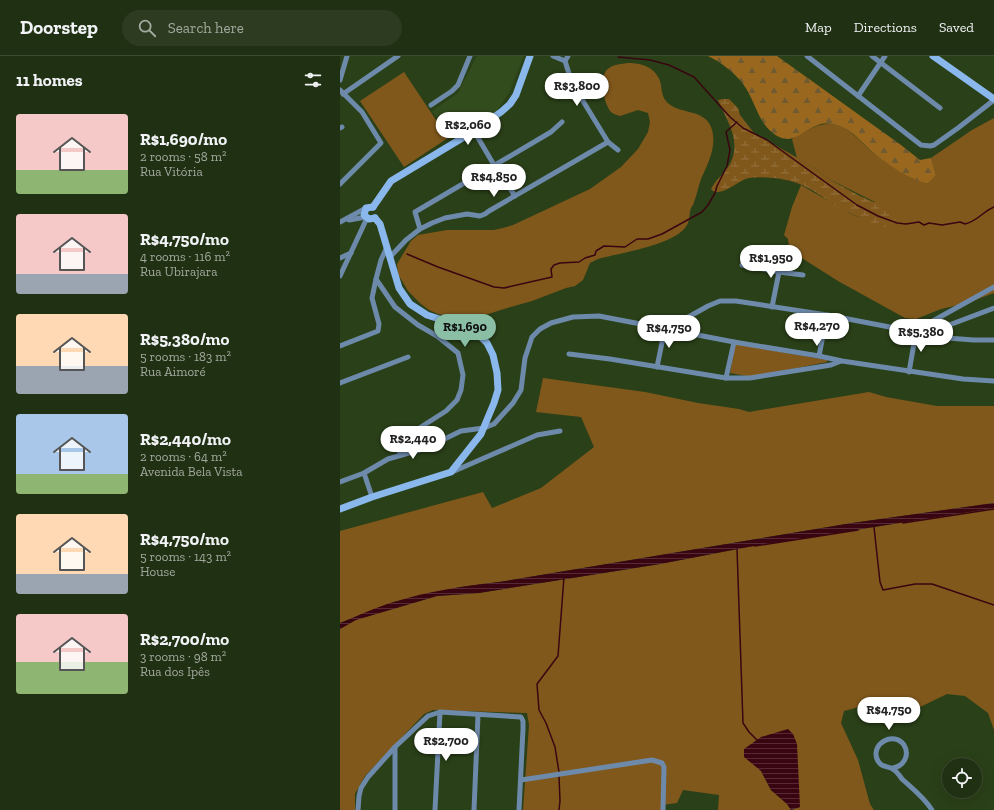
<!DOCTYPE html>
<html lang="en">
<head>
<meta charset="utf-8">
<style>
  :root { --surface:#203012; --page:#2d3c20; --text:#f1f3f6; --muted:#a2a99f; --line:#3d4b32; --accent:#8abfa5 }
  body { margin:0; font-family:"Zilla Slab",serif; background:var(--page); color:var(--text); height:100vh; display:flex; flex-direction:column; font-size:15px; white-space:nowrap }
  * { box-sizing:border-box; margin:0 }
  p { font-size:13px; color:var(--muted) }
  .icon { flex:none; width:22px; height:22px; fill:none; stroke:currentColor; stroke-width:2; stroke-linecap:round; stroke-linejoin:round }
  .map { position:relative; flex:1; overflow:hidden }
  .details { display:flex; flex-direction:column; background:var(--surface); width:340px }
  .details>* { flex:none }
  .tools { position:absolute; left:602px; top:702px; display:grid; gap:8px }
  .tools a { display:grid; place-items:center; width:40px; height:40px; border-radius:50%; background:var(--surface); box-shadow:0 4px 16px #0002,0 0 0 1px var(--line); font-size:20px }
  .price { position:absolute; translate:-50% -34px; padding:0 9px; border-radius:14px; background:#fff; color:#222; font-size:13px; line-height:26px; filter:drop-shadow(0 1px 2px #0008) }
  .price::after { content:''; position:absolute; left:50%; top:24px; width:12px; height:9px; margin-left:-6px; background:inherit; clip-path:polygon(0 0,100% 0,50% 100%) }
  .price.current { background:var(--accent); color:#111 }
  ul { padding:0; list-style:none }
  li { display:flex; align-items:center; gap:12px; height:100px; padding:0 16px }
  li span { display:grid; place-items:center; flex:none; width:112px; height:80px; border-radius:4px; color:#555 }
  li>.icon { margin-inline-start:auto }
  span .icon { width:48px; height:48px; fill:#fffc; stroke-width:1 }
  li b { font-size:17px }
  h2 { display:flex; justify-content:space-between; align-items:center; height:48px; padding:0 16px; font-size:17px }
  header { display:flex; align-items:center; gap:24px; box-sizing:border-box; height:56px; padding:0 20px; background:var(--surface); border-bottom:1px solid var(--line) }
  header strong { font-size:19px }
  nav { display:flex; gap:22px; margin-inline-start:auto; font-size:14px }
  .search { width:280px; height:36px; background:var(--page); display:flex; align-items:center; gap:10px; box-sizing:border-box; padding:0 14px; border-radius:22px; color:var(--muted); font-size:15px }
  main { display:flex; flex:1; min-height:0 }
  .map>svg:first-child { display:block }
  .built { fill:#334c1d }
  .green { fill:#81581c; fill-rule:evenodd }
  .forest { fill:url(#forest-firs) }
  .wetland { fill:url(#wetland-marsh) }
  .water { fill:url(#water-rules) }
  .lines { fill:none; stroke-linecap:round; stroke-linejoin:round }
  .stream { stroke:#390511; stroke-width:1.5 }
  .street { stroke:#6e8aab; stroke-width:5 }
  .secondary { stroke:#8ab7ec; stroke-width:7 }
</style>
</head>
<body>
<header>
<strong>Doorstep</strong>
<div class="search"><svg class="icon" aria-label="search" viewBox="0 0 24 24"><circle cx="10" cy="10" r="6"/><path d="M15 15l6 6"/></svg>Search here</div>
<nav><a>Map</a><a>Directions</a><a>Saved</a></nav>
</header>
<main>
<section class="details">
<h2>11 homes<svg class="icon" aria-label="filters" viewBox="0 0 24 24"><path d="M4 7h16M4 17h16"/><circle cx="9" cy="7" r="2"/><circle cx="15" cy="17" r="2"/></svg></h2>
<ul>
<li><span style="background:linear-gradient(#f6c9c9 70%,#8fb573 0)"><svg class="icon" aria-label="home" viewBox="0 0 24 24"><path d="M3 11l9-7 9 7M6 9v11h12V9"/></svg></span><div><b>R$1,690/mo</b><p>2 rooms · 58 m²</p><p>Rua Vitória</p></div></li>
<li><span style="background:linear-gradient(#f6c9c9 75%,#9aa5b1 0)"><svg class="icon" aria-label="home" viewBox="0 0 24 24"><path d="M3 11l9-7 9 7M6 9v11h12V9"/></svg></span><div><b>R$4,750/mo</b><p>4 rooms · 116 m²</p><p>Rua Ubirajara</p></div></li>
<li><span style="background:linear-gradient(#ffd9b3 65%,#9aa5b1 0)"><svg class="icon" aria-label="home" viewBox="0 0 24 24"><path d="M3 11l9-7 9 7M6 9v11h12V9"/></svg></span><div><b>R$5,380/mo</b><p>5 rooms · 183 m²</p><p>Rua Aimoré</p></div></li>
<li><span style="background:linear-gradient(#a9c7e8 75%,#8fb573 0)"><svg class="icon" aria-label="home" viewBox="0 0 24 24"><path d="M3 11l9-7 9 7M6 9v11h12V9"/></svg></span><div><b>R$2,440/mo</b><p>2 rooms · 64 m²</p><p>Avenida Bela Vista</p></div></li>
<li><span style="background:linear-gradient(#ffd9b3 75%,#9aa5b1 0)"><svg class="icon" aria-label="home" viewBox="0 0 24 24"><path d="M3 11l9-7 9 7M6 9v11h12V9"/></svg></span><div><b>R$4,750/mo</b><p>5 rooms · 143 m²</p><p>House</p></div></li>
<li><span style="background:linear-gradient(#f6c9c9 60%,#8fb573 0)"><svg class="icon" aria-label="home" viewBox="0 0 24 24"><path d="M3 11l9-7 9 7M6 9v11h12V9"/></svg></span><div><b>R$2,700/mo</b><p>3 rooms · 98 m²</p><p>Rua dos Ipês</p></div></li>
</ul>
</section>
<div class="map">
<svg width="654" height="754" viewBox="0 0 654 754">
  <defs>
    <pattern id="forest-firs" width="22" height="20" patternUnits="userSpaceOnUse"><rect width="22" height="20" fill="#99681e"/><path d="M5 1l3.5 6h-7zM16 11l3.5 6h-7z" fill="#705a31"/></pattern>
    <pattern id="wetland-marsh" width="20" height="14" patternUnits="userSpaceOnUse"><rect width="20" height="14" fill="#81581c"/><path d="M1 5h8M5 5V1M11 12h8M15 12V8" fill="none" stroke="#93713d"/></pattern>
    <pattern id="water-rules" width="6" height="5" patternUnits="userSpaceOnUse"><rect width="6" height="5" fill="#390511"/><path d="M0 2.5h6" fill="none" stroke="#562a34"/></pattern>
  </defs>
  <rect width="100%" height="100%" fill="#2a4018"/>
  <!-- built -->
  <path class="built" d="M137 0H184L169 37 156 56 137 66 111 83 92 55 118 37Z"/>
  <!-- green -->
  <g class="green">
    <path d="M288 7C301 7 315 11 320 25 322 31 321 39 326 45 337 59 364 52 371 71 378 89 368 107 361 123 358 131 357 139 354 146 354 148 352 150 351 152 349 157 350 164 347 169 336 189 279 197 258 203L250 207 243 224 235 230 226 232 192 245 164 253 145 259 136 260H107L98 258 89 254 81 248 68 235 58 218 57 208 71 185 78 179 107 174H154L163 172 173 169 250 133 281 111 298 93 308 76 310 66 308 57 298 54 280 60C277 59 273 58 271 56 263 47 258 19 269 12 274 8 282 8 288 7Z"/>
    <path d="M64 16 108 82 64 111 20 45Z"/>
    <path d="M654 62V237L627 247 601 253 576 263 565 262 498 225 457 199 450 197 448 183 444 179 452 151 461 129 509 157 521 162 535 146 487 122 475 112 457 102 452 83C460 79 474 70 480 69 507 63 517 85 535 98 547 108 561 116 574 123L596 119 591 102 632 74Z"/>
    <path d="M395 288 487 304V306L412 321 390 317Z"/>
    <path d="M203 322 305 336 358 347 399 353 409 356 529 336 546 341 597 350H654V447L512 467 159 526 120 531 53 546 0 567V475L143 436 152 452 201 432 254 391 241 361 196 356Z"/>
    <path d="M654 452V674L648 657 625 640 607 638 576 653 561 655 523 650 504 655 501 667 518 704 530 748 534 754H378L379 739 343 734 337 747 322 749V754H183L189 669 187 657 93 654 84 658 25 720 15 738V754H0V573L15 564 97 540 139 537 320 508 408 491ZM421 715 460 751 451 754 447 748 431 734Z"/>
  </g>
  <!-- forest -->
  <path class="forest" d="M368 0H437L561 89 580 104 591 102 596 119 588 127C575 127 545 107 535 98 523 89 516 77 502 71 495 68 485 66 478 69 462 75 452 91 434 78 419 67 416 49 407 34 399 20 383 7 368 0Z"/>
  <!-- wetland -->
  <path class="wetland" d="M383 43H389L398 52 400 59 414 77 475 112 487 122 518 139 549 153 555 163 553 171C544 173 536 168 527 165 518 160 508 157 499 152 486 144 472 132 457 127 443 122 423 120 409 122 398 124 384 140 373 135L371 133C377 122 384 118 390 108 402 85 387 65 378 44Z"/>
  <!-- water -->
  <g class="water">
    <path d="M654 447V452L408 491 320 508 139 537 97 540 16 564 0 573V567C18 560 36 551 54 546 88 535 124 530 159 526L512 467Z"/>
    <path d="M448 673 453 678 457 688 460 751 451 754 447 748 431 734 421 715 404 701V693L421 681Z"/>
  </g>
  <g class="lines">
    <!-- stream -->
    <g class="stream">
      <path d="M278 1 310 4 329 9 354 21 390 61 403 72 427 84 517 149 538 160 557 167 566 168 579 166 584 169 589 167 602 169 620 166 625 168C636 166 644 155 654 151"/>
      <path d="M67 198 98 211 154 231 164 232 212 221 211 213 214 209 220 207 239 206 245 202 255 199 256 195 264 190 285 191 297 183H308L322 178 362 156 368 149 375 137 377 130 387 110 390 94 386 76 397 66"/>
      <path d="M563 467 654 453"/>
      <path d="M534 471 540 526 543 534 575 528H592L654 549"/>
      <path d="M415 490 518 474"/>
      <path d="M397 493 403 667 409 676 418 685"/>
      <path d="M219 716 215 691 206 667 199 654 197 628 218 600 224 521"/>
      <path d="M219 754 220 745 219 720"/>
    </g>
    <!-- street -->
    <g class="street">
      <path d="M213 0 225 5"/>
      <path d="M228 0 225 5 232 27 268 86 278 94"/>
      <path d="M467 0 581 89 590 90 594 89 618 72 654 44"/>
      <path d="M532 0 600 52"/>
      <path d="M0 24 7 0"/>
      <path d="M0 34 22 56 41 87 0 128"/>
      <path d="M3 38 58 0"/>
      <path d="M518 40 545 0"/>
      <path d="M91 49 112 35 118 29 130 0"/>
      <path d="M0 72 2 71"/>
      <path d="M134 75 154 109 175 140"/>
      <path d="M9 164 26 161"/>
      <path d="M0 166 26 152"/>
      <path d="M80 173 75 156 211 76 222 66"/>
      <path d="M47 191 41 204 36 223 55 251 78 269 97 280 118 297 123 319 121 334 117 344 106 355 59 385 60 399"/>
      <path d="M50 201 66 184 80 173 92 167 105 162 127 158 140 160 145 158 149 155 268 86"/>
      <path d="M0 202 11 197"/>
      <path d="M402 209 439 216 463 219"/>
      <path d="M0 220 27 162"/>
      <path d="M432 251 439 216"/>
      <path d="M330 273 343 264 368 250 380 245H396L487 259 607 282 634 284H654"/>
      <path d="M583 277 591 266 654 231"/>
      <path d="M588 277 654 252"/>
      <path d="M0 290 38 275 39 268 32 242 36 223"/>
      <path d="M229 298 270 303 386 322H410L491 309 501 305"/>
      <path d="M479 300 487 259"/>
      <path d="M317 311 325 272"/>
      <path d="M569 316 576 276"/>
      <path d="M386 322 394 286"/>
      <path d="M0 327 68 301"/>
      <path d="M112 416 197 379 220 375"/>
      <path d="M24 417 32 441"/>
      <path d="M0 426 24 417 48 403 86 392 121 375 144 372 154 368 173 347 181 334 185 302 192 281 200 273 211 267 233 261 259 260 394 286 479 300 502 305 623 323 654 325"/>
      <path d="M55 691V754"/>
      <path d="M553 712C564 710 570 699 564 689 554 675 531 687 537 703 541 713 549 709 554 714 557 716 560 720 562 723 573 733 584 741 592 754"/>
      <path d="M181 724 312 704 322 707 324 711 323 754"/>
      <path d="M18 754 19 740 21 732 28 721 55 691 88 660 100 656 181 661 183 665V673L179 754"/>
      <path d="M95 754 100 656"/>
      <path d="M134 754 138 659"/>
    </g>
    <!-- secondary -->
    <g class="secondary">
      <path d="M593 0 654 43"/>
      <path d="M33 151 51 125 134 75 161 56 170 48 176 39 190 0"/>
      <path d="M33 151 26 152 24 159 29 163 35 162"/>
      <path d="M0 453 32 441 111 416 141 378 154 347 158 334 157 317 153 299 147 287 138 278 130 273 87 259 70 248 59 232 40 168 35 162"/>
    </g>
  </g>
</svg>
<div class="tools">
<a><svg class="icon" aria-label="locate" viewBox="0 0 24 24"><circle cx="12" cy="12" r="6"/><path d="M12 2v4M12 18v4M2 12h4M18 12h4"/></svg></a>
</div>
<b class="price" style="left:237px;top:51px">R$3,800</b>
<b class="price" style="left:128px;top:90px">R$2,060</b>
<b class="price" style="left:154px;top:142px">R$4,850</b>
<b class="price" style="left:431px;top:223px">R$1,950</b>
<b class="price" style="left:477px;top:291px">R$4,270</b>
<b class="price current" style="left:125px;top:292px">R$1,690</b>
<b class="price" style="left:329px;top:293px">R$4,750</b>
<b class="price" style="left:581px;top:297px">R$5,380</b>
<b class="price" style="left:73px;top:404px">R$2,440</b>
<b class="price" style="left:549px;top:675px">R$4,750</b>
<b class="price" style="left:106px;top:706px">R$2,700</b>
</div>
</main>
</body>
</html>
